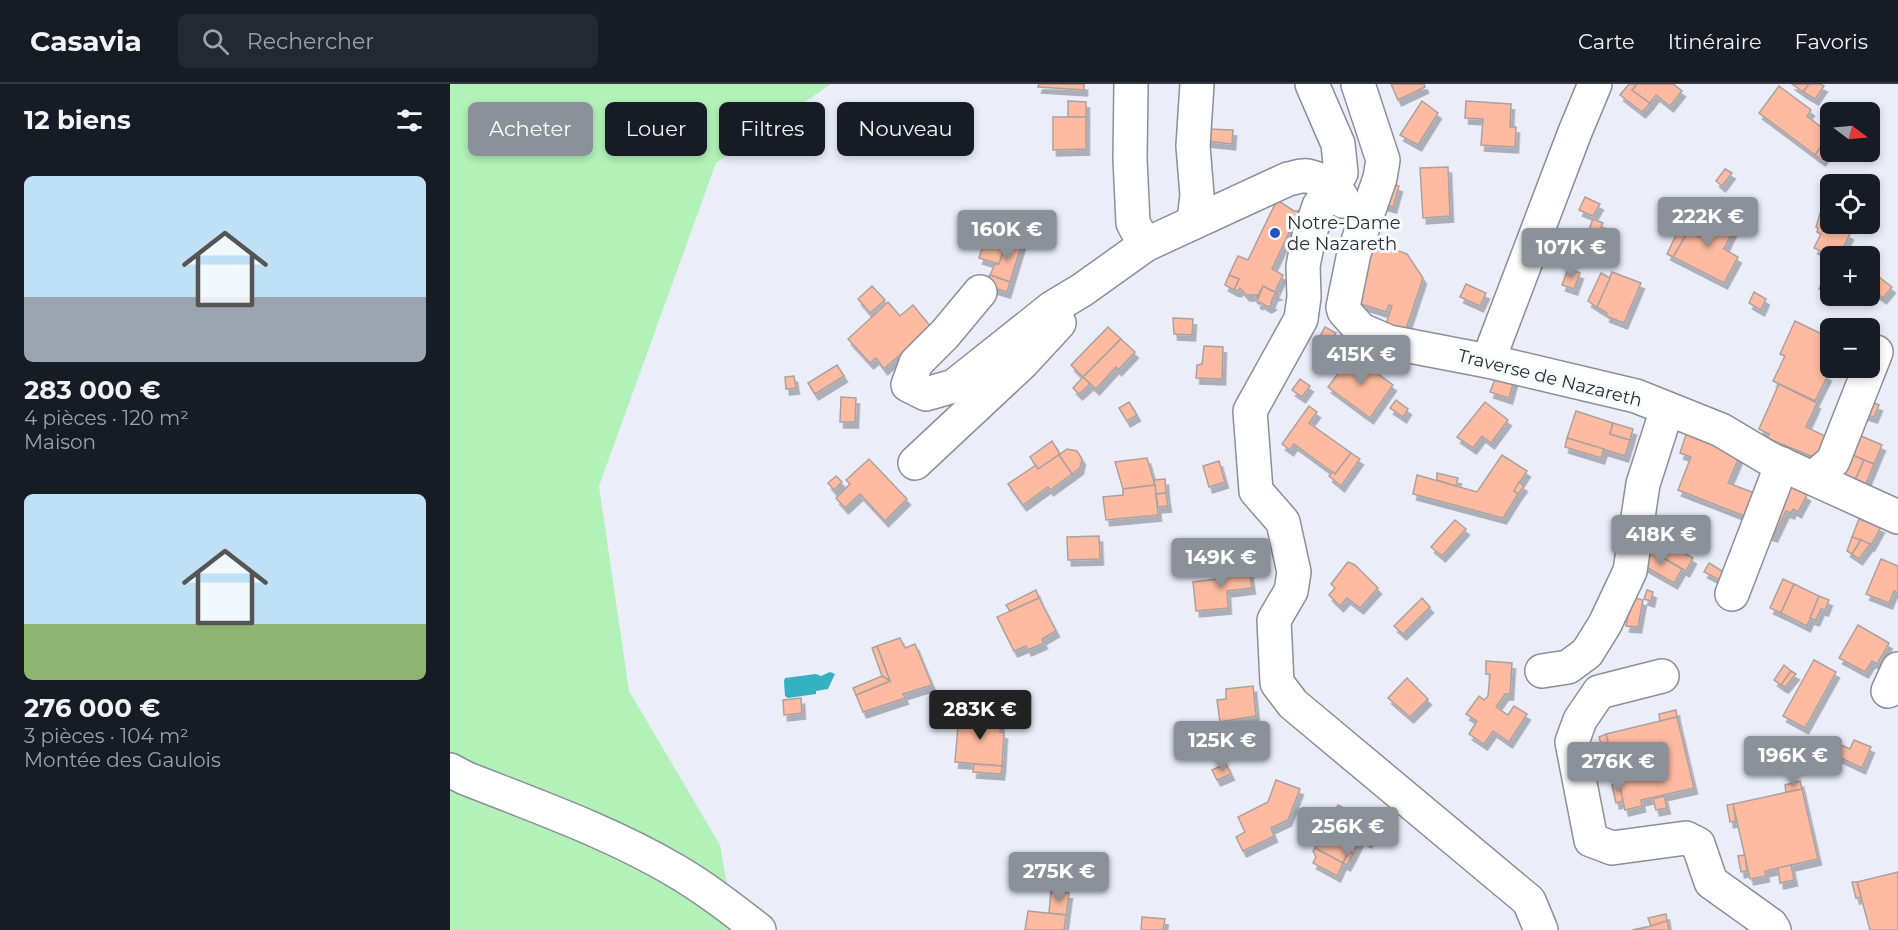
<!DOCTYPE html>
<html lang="fr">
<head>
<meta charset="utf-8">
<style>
  :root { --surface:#171b24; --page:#242831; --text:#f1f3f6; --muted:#9ea1a6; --line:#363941; --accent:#8c9099 }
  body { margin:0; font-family:Montserrat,sans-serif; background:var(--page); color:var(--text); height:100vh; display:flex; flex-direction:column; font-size:22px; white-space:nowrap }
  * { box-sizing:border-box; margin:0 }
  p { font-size:20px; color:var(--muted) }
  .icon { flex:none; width:33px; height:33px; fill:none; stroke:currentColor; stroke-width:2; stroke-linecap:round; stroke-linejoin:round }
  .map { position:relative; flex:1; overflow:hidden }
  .details { display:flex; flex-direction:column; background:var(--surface); width:450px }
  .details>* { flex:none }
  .banner { position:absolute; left:18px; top:18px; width:570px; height:54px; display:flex; gap:12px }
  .needle { width:39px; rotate:106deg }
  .fabs { position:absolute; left:1370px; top:18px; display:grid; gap:12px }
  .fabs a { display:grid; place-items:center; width:60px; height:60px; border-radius:9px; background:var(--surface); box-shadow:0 3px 9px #0003; font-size:30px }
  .price { position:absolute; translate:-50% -51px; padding:0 14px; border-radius:6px; background:var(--accent); color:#fff; font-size:20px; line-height:39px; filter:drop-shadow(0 2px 3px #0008) }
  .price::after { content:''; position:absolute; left:50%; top:36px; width:18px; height:14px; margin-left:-9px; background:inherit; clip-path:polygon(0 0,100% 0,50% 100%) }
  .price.active { background:#222; color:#fff }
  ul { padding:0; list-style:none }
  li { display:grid; align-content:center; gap:12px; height:318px; padding:0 24px }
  li span { display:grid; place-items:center; height:186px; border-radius:9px; color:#555 }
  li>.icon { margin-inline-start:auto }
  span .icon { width:108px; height:108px; fill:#fffc; stroke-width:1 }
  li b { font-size:26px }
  h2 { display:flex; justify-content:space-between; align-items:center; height:72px; padding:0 24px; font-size:26px }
  .tag { padding:0 21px; border-radius:9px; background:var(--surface); box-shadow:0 3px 9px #0003; font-size:21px; line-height:54px }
  .tag.active { background:var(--accent); color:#fff }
  header { display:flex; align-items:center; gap:36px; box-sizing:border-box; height:84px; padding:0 30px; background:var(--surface); border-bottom:2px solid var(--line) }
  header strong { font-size:28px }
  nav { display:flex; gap:33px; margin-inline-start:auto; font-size:21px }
  .search { width:420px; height:54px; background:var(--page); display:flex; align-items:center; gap:15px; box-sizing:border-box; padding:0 21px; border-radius:9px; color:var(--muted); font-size:22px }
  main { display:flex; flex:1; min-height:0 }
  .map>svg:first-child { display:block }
  .green { fill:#b2f2b8 }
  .water { fill:#35b2c2 }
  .building { fill:#febba1; stroke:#aea19d; stroke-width:1.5; filter:url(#shadow) }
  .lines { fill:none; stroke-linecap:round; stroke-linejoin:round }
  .minor-casing { stroke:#8c8e99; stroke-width:36 }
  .minor { stroke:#fff; stroke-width:33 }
  .poi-dot { fill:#2254c1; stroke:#fafbfd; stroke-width:2 }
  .labels { text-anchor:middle; stroke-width:6; stroke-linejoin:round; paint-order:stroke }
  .poi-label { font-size:18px; fill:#2e2e33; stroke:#fafbfd; text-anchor:start }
  .street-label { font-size:18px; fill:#2e2e33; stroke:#fafbfd }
</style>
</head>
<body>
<header>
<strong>Casavia</strong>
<div class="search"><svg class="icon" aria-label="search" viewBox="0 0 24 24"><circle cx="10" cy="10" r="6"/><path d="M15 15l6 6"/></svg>Rechercher</div>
<nav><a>Carte</a><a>Itinéraire</a><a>Favoris</a></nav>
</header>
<main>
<section class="details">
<h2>12 biens<svg class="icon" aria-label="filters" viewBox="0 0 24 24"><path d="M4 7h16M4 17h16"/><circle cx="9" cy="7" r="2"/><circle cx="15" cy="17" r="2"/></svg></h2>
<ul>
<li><span style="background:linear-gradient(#bfe0f5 65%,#9aa5b1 0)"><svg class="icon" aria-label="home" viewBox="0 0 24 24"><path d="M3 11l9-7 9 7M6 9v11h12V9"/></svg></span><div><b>283 000 €</b><p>4 pièces · 120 m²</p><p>Maison</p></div></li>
<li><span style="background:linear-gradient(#bfe0f5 70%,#8fb573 0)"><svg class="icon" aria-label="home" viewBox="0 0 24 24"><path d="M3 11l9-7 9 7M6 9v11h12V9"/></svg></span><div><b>276 000 €</b><p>3 pièces · 104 m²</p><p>Montée des Gaulois</p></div></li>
</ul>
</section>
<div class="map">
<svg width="1448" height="846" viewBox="0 0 1448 846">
  <defs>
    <filter id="shadow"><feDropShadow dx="3.5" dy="6" stdDeviation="0" flood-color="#0004"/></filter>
  </defs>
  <rect width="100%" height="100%" fill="#ebedf9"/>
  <!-- green -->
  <path class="green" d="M0 0H381L266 79 149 402 179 607 270 761 285 846H0Z"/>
  <!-- water -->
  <path class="water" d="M380 588 385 590 384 592 378 605 366 607V610L338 614 335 612 334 597 335 594 366 590 371 592Z"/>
  <!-- building -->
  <g class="building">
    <path d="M589 0H634V6L588 3Z"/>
    <path d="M941 0H974L975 3 948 16Z"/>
    <path d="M1179 0H1187L1182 6 1200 19 1192 28 1170 11Z"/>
    <path d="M1187 0H1223L1232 7 1220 22 1206 11 1200 19 1182 6Z"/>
    <path d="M1342 0H1359L1353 8Z"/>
    <path d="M1359 0H1370L1374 2 1365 15 1353 8Z"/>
    <path d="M1329 2 1361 26 1357 32 1380 50 1365 71 1309 29Z"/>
    <path d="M618 17 636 18V33H618Z"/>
    <path d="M972 17 988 29 968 61 950 51Z"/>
    <path d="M1016 17 1061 20 1060 43H1066L1065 63 1031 61 1033 35 1015 34Z"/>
    <path d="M603 33H636V65L603 66Z"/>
    <path d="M757 45 783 46 782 60 756 57Z"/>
    <path d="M1380 51V65L1372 76 1365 71Z"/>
    <path d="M998 83 1000 132 973 134 970 84Z"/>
    <path d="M1275 85 1282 89 1272 102 1266 97Z"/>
    <path d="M937 98 949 102 943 123 928 119Z"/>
    <path d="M1135 113 1150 120 1143 132 1129 126Z"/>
    <path d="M827 116 844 127H849L822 185 833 191 825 208 813 202 806 215 807 211H796L790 204 788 207 784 206 789 195 779 191 788 172 798 176Z"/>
    <path d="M1249 125 1284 144 1274 165 1288 173 1274 199 1223 173 1238 147 1249 153 1255 144 1243 138Z"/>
    <path d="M1371 126 1380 131 1377 138 1400 150 1393 164 1409 172H1381L1364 164 1371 150 1367 148 1368 144 1366 143Z"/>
    <path d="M542 134 572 143 567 157 538 147Z"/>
    <path d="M1143 135 1153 139 1147 152 1138 148Z"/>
    <path d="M1249 141 1255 144 1249 153 1244 150Z"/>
    <path d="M1230 143 1238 147 1223 173 1217 170Z"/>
    <path d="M538 147 558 154 549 180 529 174Z"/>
    <path d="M1136 149 1152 155 1146 168 1130 164Z"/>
    <path d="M558 154 572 159 560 198 540 191 545 180H549Z"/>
    <path d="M914 155 957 170 973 194 955 248 935 243 942 222 939 221 936 228 902 217Z"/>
    <path d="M1380 174V210L1369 205 1376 190 1373 188Z"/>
    <path d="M1118 185 1130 189 1124 205 1112 201Z"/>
    <path d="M1162 188 1191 199 1174 239 1156 232 1157 229 1147 223Z"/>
    <path d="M1151 189 1160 194 1147 223 1138 217Z"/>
    <path d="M540 191 560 198 557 208 536 202Z"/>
    <path d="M779 191 789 195 784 206 775 201Z"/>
    <path d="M1429 193 1442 203 1433 214 1420 204Z"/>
    <path d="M1016 200 1036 209 1030 222 1010 213Z"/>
    <path d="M422 202 435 216 420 229 408 215Z"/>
    <path d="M813 202 828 210 824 211 821 219 823 220 818 223 810 218 809 220 807 218Z"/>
    <path d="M1304 208 1316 215 1311 226 1299 219Z"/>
    <path d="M438 218 450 232 463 221 481 243 434 285 426 274 420 279 398 255Z"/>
    <path d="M723 234 743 235 742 251 724 250Z"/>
    <path d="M1345 237 1380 254V271L1372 288 1378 291 1365 317 1323 297 1335 272 1330 270Z"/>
    <path d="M658 243 671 255 633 293 621 281Z"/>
    <path d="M875 243 886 249 875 269 864 263Z"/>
    <path d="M671 255 685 268 668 286 666 283 646 305 633 293Z"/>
    <path d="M754 262 773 263 772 295 746 294 747 281 752 280Z"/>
    <path d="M902 271 943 301 920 334 878 303Z"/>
    <path d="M387 281 394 292 365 310 358 299Z"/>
    <path d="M1047 290 1065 293 1059 314 1040 308Z"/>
    <path d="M344 292 346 304 336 305 335 293Z"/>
    <path d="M633 293 640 300 629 310 623 304Z"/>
    <path d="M850 295 860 302 852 313 842 306Z"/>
    <path d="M1329 300 1367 319 1356 343 1375 352 1366 374 1317 354 1319 350 1309 345Z"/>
    <path d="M391 313 406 314 405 338H390Z"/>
    <path d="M946 316 958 325 953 333 940 324Z"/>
    <path d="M1416 316 1429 321 1424 333 1411 329Z"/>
    <path d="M679 318 687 331 677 337 669 324Z"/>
    <path d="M1035 318 1058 336 1041 359 1032 352 1023 364 1007 353Z"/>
    <path d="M859 322 867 328 859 339 901 369 885 390 844 360 840 366 832 360Z"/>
    <path d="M1126 327 1163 339 1160 350 1180 356 1175 372 1117 354Z"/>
    <path d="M1163 339 1183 345 1180 356 1160 350Z"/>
    <path d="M1237 348 1290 371 1278 399 1307 410 1297 433 1228 406 1241 373 1230 369Z"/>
    <path d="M1409 351 1432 361 1424 380 1400 370Z"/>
    <path d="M1117 354 1154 365 1151 374 1115 363Z"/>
    <path d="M602 357 610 370 588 385 580 373Z"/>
    <path d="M617 365 627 367 632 375 630 384 622 390 609 371Z"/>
    <path d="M901 369 910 375 891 402 879 392 882 388 885 390Z"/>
    <path d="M1400 370 1414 376 1403 401 1389 393Z"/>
    <path d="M609 371 622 390 600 406 598 403 573 421 558 400 586 381 588 385Z"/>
    <path d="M1052 371 1077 387 1064 407 1068 410 1053 434 963 410 967 391 1027 408Z"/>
    <path d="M697 374 705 401 673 405 665 378Z"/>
    <path d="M419 375 457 415 435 437 410 410 395 424 386 414 400 400 396 396Z"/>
    <path d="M1414 376 1424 380 1414 404 1404 399Z"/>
    <path d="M769 377 775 398 759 403 753 382Z"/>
    <path d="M987 389 1008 394 1006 402 987 396Z"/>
    <path d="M386 392 392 398 384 406 378 399Z"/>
    <path d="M715 395 716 409 706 410 704 396Z"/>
    <path d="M1330 396 1357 411 1348 428 1343 425 1341 429 1336 427 1324 452 1309 447Z"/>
    <path d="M1069 398 1074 402 1068 410 1064 407Z"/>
    <path d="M705 401 708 431 656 436 653 413 673 411V405Z"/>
    <path d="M716 409 718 422 708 423 706 410Z"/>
    <path d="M1206 435 1216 439 1213 451 1202 446Z"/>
    <path d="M1409 435 1431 443 1421 461 1402 453Z"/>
    <path d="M1005 436 1016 445 992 472 981 463Z"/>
    <path d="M1202 450 1243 474 1236 487 1195 463Z"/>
    <path d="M649 452 650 475 618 476 617 453Z"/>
    <path d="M1402 453 1411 456 1402 470 1397 467Z"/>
    <path d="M1411 456 1420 460 1409 475 1402 470Z"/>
    <path d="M1198 465 1232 485 1224 499 1189 479Z"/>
    <path d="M1431 475 1448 482V509L1444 507 1439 519 1416 510Z"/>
    <path d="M898 478 905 481 928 504 910 524 897 514 890 522 879 511 885 504 881 500Z"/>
    <path d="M1259 479 1280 492 1276 499 1254 488Z"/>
    <path d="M799 483 802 504 777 507 778 524 746 527 743 498 775 494V485Z"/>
    <path d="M1333 495 1344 500 1331 529 1320 524Z"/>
    <path d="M1344 500 1369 512 1357 542 1331 529Z"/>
    <path d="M586 506 589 514 560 527 556 521Z"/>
    <path d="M1197 506 1203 508 1201 517 1194 515Z"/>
    <path d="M1369 512 1379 516 1375 526 1371 525 1366 536 1360 534Z"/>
    <path d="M1181 513 1193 516 1188 543 1176 542Z"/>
    <path d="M589 514 606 547 592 555 594 559 578 566 576 562 564 567 547 533Z"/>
    <path d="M972 514 980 523 953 550 944 542Z"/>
    <path d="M1408 541 1439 559 1427 580 1422 577 1415 588 1389 574Z"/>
    <path d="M450 554 455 564 465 560 482 601 453 610 455 614 413 628 406 611 440 597 427 562Z"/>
    <path d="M427 562 440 597 432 592 422 564Z"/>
    <path d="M1364 576 1386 588 1355 644 1333 632Z"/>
    <path d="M1036 577 1062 579 1060 610H1055L1046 623 1058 631 1064 622 1077 630 1059 658 1043 647 1034 660 1019 650 1027 637 1016 630 1029 612 1034 616 1038 612 1040 590H1036Z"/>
    <path d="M1334 581 1341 587 1331 601 1324 596Z"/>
    <path d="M1341 587 1346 590 1335 603 1331 601Z"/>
    <path d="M432 592 440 597 406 611 403 604Z"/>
    <path d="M957 594 978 615 960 633 938 614Z"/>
    <path d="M803 602 806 632 770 638 767 616 776 615V605Z"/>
    <path d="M351 614 352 629 334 631 333 616Z"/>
    <path d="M1226 626 1227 633 1210 637 1209 630Z"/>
    <path d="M509 630 551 634 550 648 554 649 552 682 505 678Z"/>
    <path d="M1227 633 1244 704 1191 716 1192 722 1175 726 1156 650Z"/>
    <path d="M1156 650 1160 667 1153 668 1149 653Z"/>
    <path d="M1373 653 1400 665 1404 656 1421 663 1412 684 1368 663Z"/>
    <path d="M524 680 552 682 551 690 523 688Z"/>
    <path d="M776 680 781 690 767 696 762 686Z"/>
    <path d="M826 696 850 705 838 736 821 744 824 752 793 767 786 753 795 748 788 733 818 718Z"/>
    <path d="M1350 697 1352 705 1336 708 1335 701Z"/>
    <path d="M1169 699 1173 717 1166 719 1162 701Z"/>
    <path d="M1352 705 1368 775 1315 787 1316 792 1300 795 1283 720Z"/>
    <path d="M1214 712 1217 724 1206 726 1203 715Z"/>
    <path d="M1283 720 1286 737 1280 738 1277 721Z"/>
    <path d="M888 721 903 729 901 733 906 736 908 732 927 742 918 758 911 754 903 770 899 767 893 779 865 764Z"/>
    <path d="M865 764 893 779 887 792 863 779 866 773 863 767Z"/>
    <path d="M899 767 903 770 897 781 893 779Z"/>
    <path d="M1295 771 1297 787 1291 788 1288 772Z"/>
    <path d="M1341 781 1344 796 1330 799 1328 784Z"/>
    <path d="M1448 788V846H1420L1407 798Z"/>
    <path d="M1402 798H1407L1411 813 1406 814Z"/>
    <path d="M601 807 619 809 616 831 599 829Z"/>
    <path d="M578 827 616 831 614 846H575Z"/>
    <path d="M1216 830 1217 837 1201 842 1198 834Z"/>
    <path d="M692 833 715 835 713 846H691Z"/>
    <path d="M1217 837 1219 846H1182L1201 842Z"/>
  </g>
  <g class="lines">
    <!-- minor casing -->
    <g class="minor-casing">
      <g id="minor">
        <path d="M681 0 680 75 683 139 695 161"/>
        <path d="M862 0 888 60 891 89 869 122 859 152 853 182 854 213 851 235 800 327 806 407 833 438 844 488 841 507 824 536 827 599 843 620 1079 817 1091 846"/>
        <path d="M908 0 933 76 930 94 904 169 893 223 894 227 911 246 939 258 1038 277 1186 312 1271 346 1318 374 1448 433"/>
        <path d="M744 137 747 111 743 62 747 0"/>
        <path d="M530 208 495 250 466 279 458 301 476 310 504 302 602 224 632 206 695 161 838 95C844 94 852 91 858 92 871 95 889 103 893 117"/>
        <path d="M1038 277 1125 48 1145 0"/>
        <path d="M465 379 572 279 609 239"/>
        <path d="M1363 394 1383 377 1426 268"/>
        <path d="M1282 510 1332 380"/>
        <path d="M1092 587 1118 583 1137 569 1155 540 1180 487 1193 400 1217 325"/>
        <path d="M1212 592 1149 608 1130 636 1122 658 1141 756 1162 764 1236 754 1248 760 1261 798 1321 841 1324 846"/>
        <path d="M1438 607 1448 585"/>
        <path d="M0 686 15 694C86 722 160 748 226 787 255 804 282 825 309 846"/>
      </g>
    </g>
    <!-- minor -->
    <use href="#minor" class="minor"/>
  </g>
  <!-- markers -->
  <circle class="poi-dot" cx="825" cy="149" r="6"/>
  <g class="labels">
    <!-- poi labels -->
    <g class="poi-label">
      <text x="837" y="145">Notre-Dame<tspan x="837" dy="21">de Nazareth</tspan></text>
    </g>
    <!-- street labels -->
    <g class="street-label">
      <text transform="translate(1100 294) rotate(14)" y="6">Traverse de Nazareth</text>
    </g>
  </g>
</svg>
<div class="fabs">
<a><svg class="needle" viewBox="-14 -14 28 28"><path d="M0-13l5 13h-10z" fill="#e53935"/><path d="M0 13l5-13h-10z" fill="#9ea1a6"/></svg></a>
<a><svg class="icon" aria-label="locate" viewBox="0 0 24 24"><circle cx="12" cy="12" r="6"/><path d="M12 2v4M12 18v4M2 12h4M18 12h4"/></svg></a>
<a>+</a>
<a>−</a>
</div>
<b class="price" style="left:1258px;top:164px">222K €</b>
<b class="price" style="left:557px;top:177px">160K €</b>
<b class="price" style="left:1121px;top:195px">107K €</b>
<b class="price" style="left:911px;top:302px">415K €</b>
<b class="price" style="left:1211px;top:482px">418K €</b>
<b class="price" style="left:771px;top:505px">149K €</b>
<b class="price active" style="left:530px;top:657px">283K €</b>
<b class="price" style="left:772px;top:688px">125K €</b>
<b class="price" style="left:1343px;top:703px">196K €</b>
<b class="price" style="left:1168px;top:709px">276K €</b>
<b class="price" style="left:898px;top:774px">256K €</b>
<b class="price" style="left:609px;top:819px">275K €</b>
<div class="banner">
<a class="tag active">Acheter</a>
<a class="tag">Louer</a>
<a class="tag">Filtres</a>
<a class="tag">Nouveau</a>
</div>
</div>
</main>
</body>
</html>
